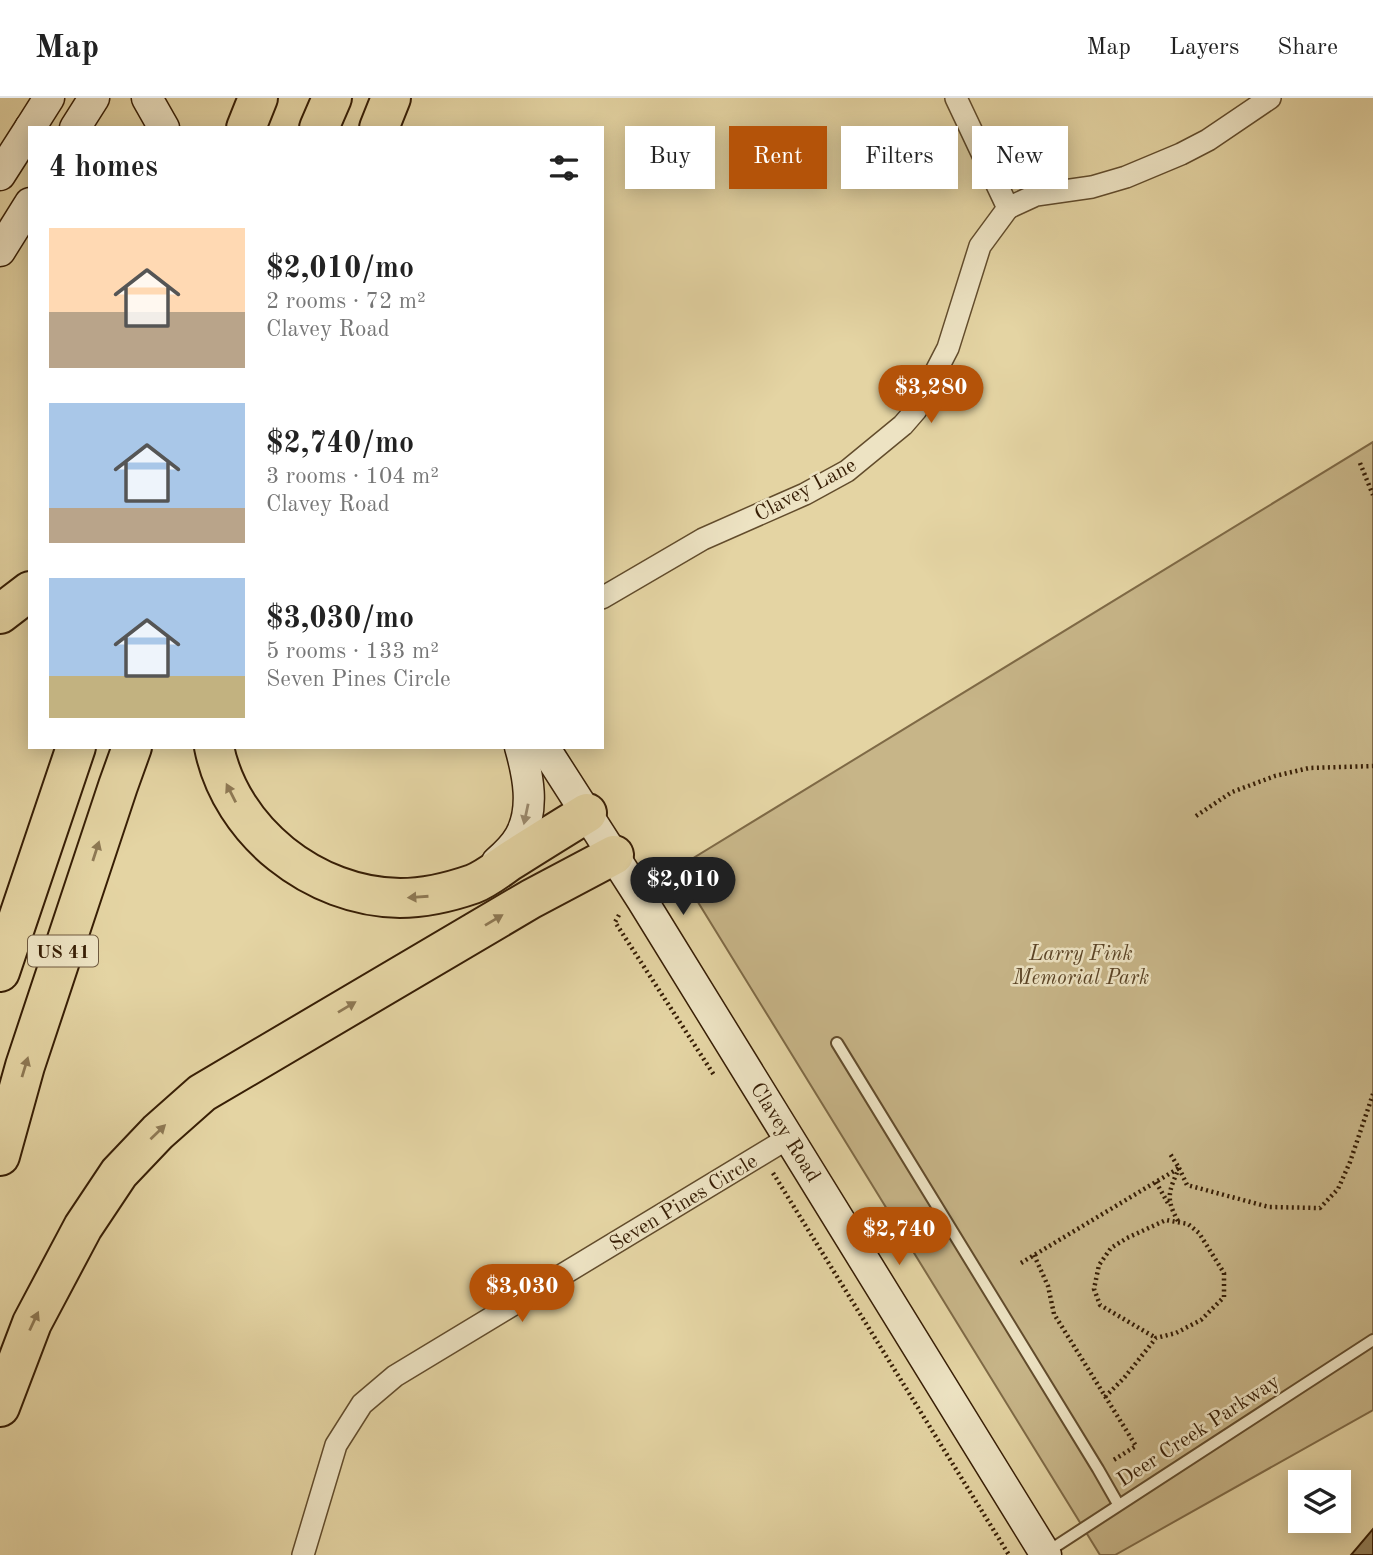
<!DOCTYPE html>
<html lang="en">
<head>
<meta charset="utf-8">
<style>
  :root { --surface:#fff; --page:#f2f2f2; --text:#222; --muted:#767676; --line:#e0e0e0; --accent:#b45309 }
  body { margin:0; font-family:"Old Standard TT",serif; background:var(--page); color:var(--text); height:100vh; display:flex; flex-direction:column; font-size:26px; white-space:nowrap }
  * { box-sizing:border-box; margin:0 }
  p { font-size:23px; color:var(--muted) }
  .icon { flex:none; width:38px; height:38px; fill:none; stroke:currentColor; stroke-width:2; stroke-linecap:round; stroke-linejoin:round }
  .map { position:relative; flex:1; overflow:hidden }
  .side { position:absolute; left:28px; top:28px; width:576px; height:623px; display:flex; flex-direction:column; background:var(--surface); border-radius:0px; box-shadow:0 4px 18px #0003 }
  .side>* { flex:none }
  .banner { position:absolute; left:625px; top:28px; width:642px; height:63px; display:flex; gap:14px }
  .controls { position:absolute; left:1288px; top:1372px; display:grid; gap:14px }
  .controls a { display:grid; place-items:center; width:63px; height:63px; border-radius:0px; background:var(--surface); box-shadow:0 4px 18px #0003; font-size:35px }
  .price { position:absolute; translate:-50% -60px; padding:0 16px; border-radius:24px; background:var(--accent); color:#fff; font-size:23px; line-height:46px; filter:drop-shadow(0 2px 4px #0008) }
  .price::after { content:''; position:absolute; left:50%; top:42px; width:21px; height:16px; margin-left:-10px; background:inherit; clip-path:polygon(0 0,100% 0,50% 100%) }
  .price.current { background:#222; color:#fff }
  ul { padding:0; list-style:none }
  li { display:flex; align-items:center; gap:21px; height:175px; padding:0 21px }
  li span { display:grid; place-items:center; flex:none; width:196px; height:140px; border-radius:0px; color:#555 }
  li>.icon { margin-inline-start:auto }
  span .icon { width:84px; height:84px; fill:#fffc; stroke-width:1 }
  li b { font-size:30px }
  h2 { display:flex; justify-content:space-between; align-items:center; height:84px; padding:0 21px; font-size:30px }
  .pill { padding:0 24px; border-radius:0px; background:var(--surface); box-shadow:0 4px 18px #0003; font-size:24px; line-height:63px }
  .pill.current { background:var(--accent); color:#fff }
  header { display:flex; align-items:center; gap:42px; box-sizing:border-box; height:98px; padding:0 35px; background:var(--surface); border-bottom:2px solid var(--line) }
  header strong { font-size:33px }
  nav { display:flex; gap:38px; margin-inline-start:auto; font-size:24px }
  .map>svg:first-child { display:block }
  .green { fill:#c7b588; stroke:#7f6a46; stroke-width:2 }
  .building { fill:#917d57; stroke:#371e05; stroke-width:2 }
  .lines { fill:none; stroke-linecap:round; stroke-linejoin:round }
  .service-casing { stroke:#624c2c; stroke-width:14 }
  .minor-casing { stroke:#624c2c; stroke-width:24 }
  .secondary-casing { stroke:#371e05; stroke-width:33 }
  .motorway-casing { stroke:#371e05; stroke-width:42 }
  .path { stroke:#371e05; stroke-width:4.5; stroke-dasharray:2 3.5; stroke-linecap:butt }
  .service { stroke:#ede3c3; stroke-width:10 }
  .minor { stroke:#ede3c3; stroke-width:21 }
  .secondary { stroke:#ede3c3; stroke-width:30 }
  .motorway { stroke:#e4d4a3; stroke-width:38 }
  .oneway { fill:#8e7954 }
  .oneway2 { fill:#9b8a6e }
  .labels { text-anchor:middle; stroke-width:5; stroke-linejoin:round; paint-order:stroke }
  .shield { fill:#ede3c3; stroke:#6e593e; stroke-width:2 }
  .shield-label { font-size:19px; font-weight:bold; fill:#371e05 }
  .street-label { font-size:21px; fill:#371e05; stroke:#ede3c3 }
  .park-label { font-size:21px; font-style:italic; fill:#5b4426; stroke:#ede3c3 }
</style>
</head>
<body>
<header>
<strong>Map</strong>
<nav><a>Map</a><a>Layers</a><a>Share</a></nav>
</header>
<div class="map">
<svg width="1373" height="1457" viewBox="0 0 1373 1457">
  <rect width="100%" height="100%" fill="#e4d4a3"/>
  <filter id="stains"><feTurbulence type="fractalNoise" baseFrequency=".00286" numOctaves="4"/><feColorMatrix values="0 0 0 0 .2 0 0 0 0 .09 0 0 0 0 .02 0 0 0 .5 -.17"/></filter>
  <radialGradient id="worn" r=".72"><stop offset=".6" stop-color="#630" stop-opacity="0"/><stop offset="1" stop-color="#630" stop-opacity=".3"/></radialGradient>
  <!-- green -->
  <path class="green" d="M1373 344V1312L1115 1457H1100L677 770Z"/>
  <!-- building -->
  <path class="building" d="M1373 1431V1457H1351Z"/>
  <g class="lines">
    <!-- service casing -->
    <g class="service-casing">
      <g id="service">
        <path d="M837 945 1098 1371 1118 1406"/>
        <path d="M1047 1454 1373 1242"/>
      </g>
    </g>
    <!-- minor casing -->
    <g class="minor-casing">
      <g id="minor">
        <path d="M1008 110 1036 97 1092 89 1126 79 1181 56 1208 42 1270 0"/>
        <path d="M602 500 703 441 805 396 847 373 903 327 916 312 948 250 980 148 1008 110 956 0"/>
        <path d="M303 1457 336 1347 362 1306 395 1278 790 1039"/>
      </g>
    </g>
    <!-- secondary casing -->
    <g class="secondary-casing">
      <g id="secondary">
        <path d="M147 0 164 30"/>
        <path d="M30 30 49 0"/>
        <path d="M75 30 94 0"/>
        <path d="M0 77 30 30"/>
        <path d="M0 153 30 105"/>
        <path d="M544 649 642 802 1046 1457"/>
        <path d="M497 764C505 757 515 747 520 738 535 711 528 677 520 649"/>
      </g>
    </g>
    <!-- motorway casing -->
    <g class="motorway-casing">
      <g id="motorway">
        <path d="M246 30 258 0"/>
        <path d="M319 30 332 0"/>
        <path d="M379 30 391 0"/>
        <path d="M0 516 30 493"/>
        <path d="M214 649C231 734 314 799 400 800 425 800 450 794 473 786 486 781 498 771 510 763 535 747 561 731 587 715"/>
        <path d="M0 874 76 649"/>
        <path d="M0 1058 25 968 118 688 132 649"/>
        <path d="M0 1309 32 1225 83 1129 119 1075 158 1034 202 995 531 801 614 757"/>
      </g>
    </g>
    <!-- path -->
    <g class="path">
      <path d="M1360 365 1373 397"/>
      <path d="M1196 718 1232 694 1275 678 1309 670 1373 668"/>
      <path d="M619 817 615 824 714 977"/>
      <path d="M1179 1070 1187 1087 1269 1109 1320 1110 1338 1091 1350 1064 1373 996"/>
      <path d="M773 1075 1009 1457"/>
      <path d="M1156 1084 1169 1107"/>
      <path d="M1178 1123C1165 1100 1169 1093 1179 1070"/>
      <path d="M1034 1157 1048 1188 1054 1216 1136 1348 1112 1363"/>
      <path d="M1021 1165 1179 1070 1169 1054"/>
      <path d="M1105 1299 1124 1280 1156 1240 1176 1235 1201 1222 1224 1199V1175L1199 1135 1188 1126 1166 1122 1127 1140 1111 1150 1099 1167 1094 1191 1100 1207 1156 1240"/>
    </g>
    <!-- service -->
    <use href="#service" class="service"/>
    <!-- minor -->
    <use href="#minor" class="minor"/>
    <!-- secondary -->
    <use href="#secondary" class="secondary"/>
    <!-- motorway -->
    <use href="#motorway" class="motorway"/>
  </g>
  <!-- one-way arrows -->
  <defs><path id="oneway-solid" d="M-6-.8H1V-3.2L6.5 0L1 3.2V.8H-6Z" transform="scale(1.75)"/></defs>
  <g class="oneway">
    <use href="#oneway-solid" transform="translate(231 695) rotate(-117)"/>
    <use href="#oneway-solid" transform="translate(96 753) rotate(-72)"/>
    <use href="#oneway-solid" transform="translate(418 799) rotate(176)"/>
    <use href="#oneway-solid" transform="translate(494 822) rotate(-31)"/>
    <use href="#oneway-solid" transform="translate(347 909) rotate(-31)"/>
    <use href="#oneway-solid" transform="translate(25 969) rotate(-73)"/>
    <use href="#oneway-solid" transform="translate(158 1034) rotate(-44)"/>
    <use href="#oneway-solid" transform="translate(34 1223) rotate(-65)"/>
  </g>
  <use class="oneway2" href="#oneway-solid" transform="translate(526 716) rotate(102)"/>
  <g class="labels">
    <!-- shield labels -->
    <rect class="shield" x="28" y="837.5" width="70" height="31" rx="5"/>
    <g class="shield-label">
      <text x="63" y="860">US 41</text>
    </g>
    <!-- street labels -->
    <g class="street-label">
      <text transform="translate(805 391) rotate(-28)" y="7">Clavey Lane</text>
      <text transform="translate(786 1034) rotate(58)" y="7">Clavey Road</text>
      <text transform="translate(683 1104) rotate(-31)" y="7">Seven Pines Circle</text>
      <text transform="translate(1198 1332) rotate(-33)" y="7">Deer Creek Parkway</text>
    </g>
    <!-- park labels -->
    <g class="park-label">
      <text x="1081" y="862">Larry Fink<tspan x="1081" dy="24">Memorial Park</tspan></text>
    </g>
  </g>
  <rect width="100%" height="100%" filter="url(#stains)"/>
  <rect width="100%" height="100%" fill="url(#worn)"/>
</svg>
<div class="controls">
<a><svg class="icon" aria-label="layers" viewBox="0 0 24 24"><path d="M12 4l9 5-9 5-9-5zM3 14l9 5 9-5"/></svg></a>
</div>
<b class="price" style="left:931px;top:327px">$3,280</b>
<b class="price current" style="left:683px;top:819px">$2,010</b>
<b class="price" style="left:899px;top:1169px">$2,740</b>
<b class="price" style="left:522px;top:1226px">$3,030</b>
<div class="banner">
<a class="pill">Buy</a>
<a class="pill current">Rent</a>
<a class="pill">Filters</a>
<a class="pill">New</a>
</div>
<section class="side">
<h2>4 homes<svg class="icon" aria-label="filters" viewBox="0 0 24 24"><path d="M4 7h16M4 17h16"/><circle cx="9" cy="7" r="2"/><circle cx="15" cy="17" r="2"/></svg></h2>
<ul>
<li><span style="background:linear-gradient(#ffd9b3 60%,#b9a48a 0)"><svg class="icon" aria-label="home" viewBox="0 0 24 24"><path d="M3 11l9-7 9 7M6 9v11h12V9"/></svg></span><div><b>$2,010/mo</b><p>2 rooms · 72 m²</p><p>Clavey Road</p></div></li>
<li><span style="background:linear-gradient(#a9c7e8 75%,#b9a48a 0)"><svg class="icon" aria-label="home" viewBox="0 0 24 24"><path d="M3 11l9-7 9 7M6 9v11h12V9"/></svg></span><div><b>$2,740/mo</b><p>3 rooms · 104 m²</p><p>Clavey Road</p></div></li>
<li><span style="background:linear-gradient(#a9c7e8 70%,#c2b280 0)"><svg class="icon" aria-label="home" viewBox="0 0 24 24"><path d="M3 11l9-7 9 7M6 9v11h12V9"/></svg></span><div><b>$3,030/mo</b><p>5 rooms · 133 m²</p><p>Seven Pines Circle</p></div></li>
</ul>
</section>
</div>
</body>
</html>
